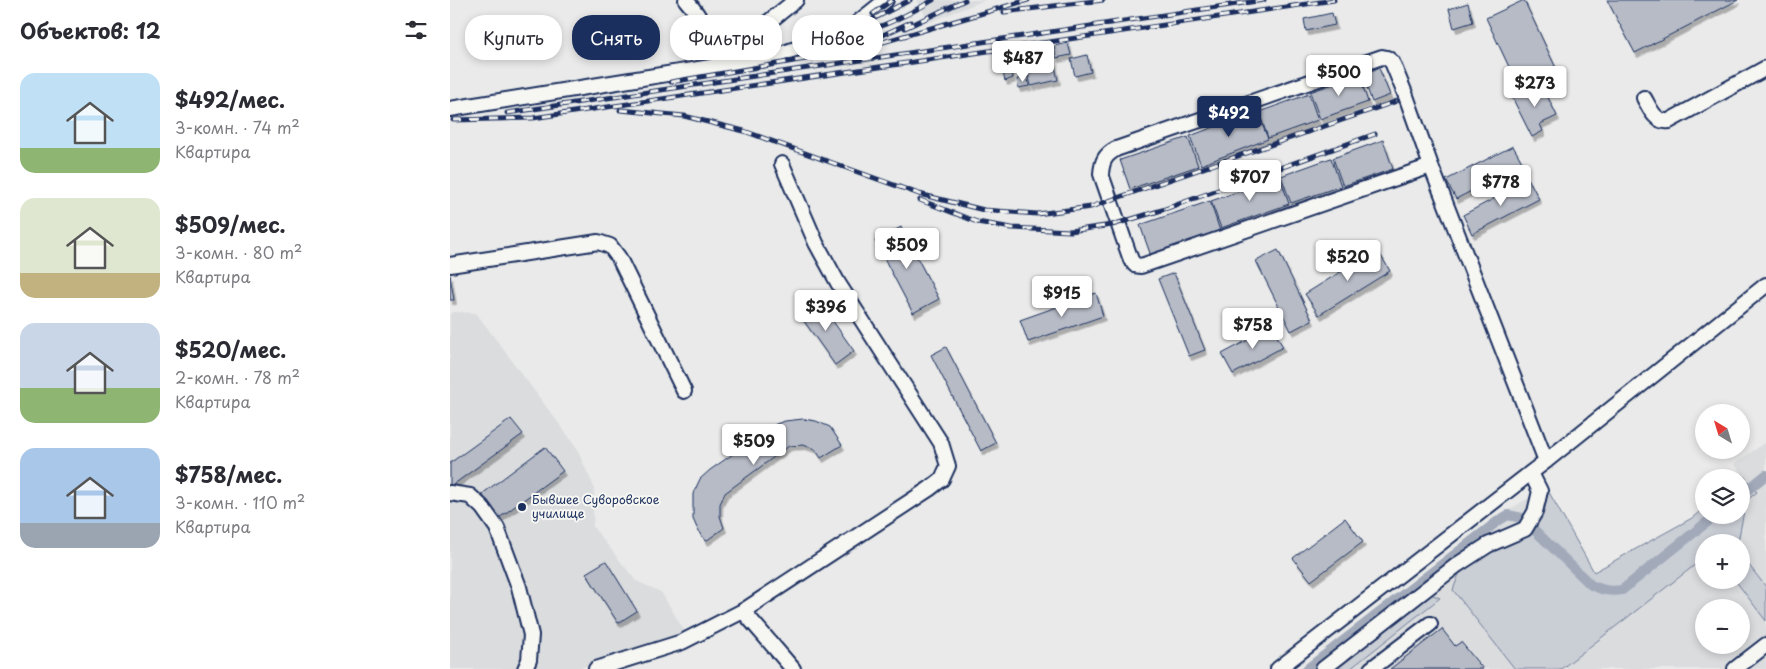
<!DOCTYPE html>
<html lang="ru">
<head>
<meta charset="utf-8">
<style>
  :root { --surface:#fff; --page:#f7f7f7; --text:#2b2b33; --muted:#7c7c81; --accent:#1b2f5e }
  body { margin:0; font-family:"Playpen Sans",sans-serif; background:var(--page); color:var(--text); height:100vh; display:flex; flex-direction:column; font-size:19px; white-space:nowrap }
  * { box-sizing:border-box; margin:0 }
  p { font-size:16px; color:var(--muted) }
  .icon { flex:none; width:28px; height:28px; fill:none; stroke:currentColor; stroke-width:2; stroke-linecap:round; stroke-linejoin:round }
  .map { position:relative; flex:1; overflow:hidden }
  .sheet { display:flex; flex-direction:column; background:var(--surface); width:450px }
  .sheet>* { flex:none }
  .hud { position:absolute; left:15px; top:15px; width:475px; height:45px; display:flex; gap:10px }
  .needle { width:32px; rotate:322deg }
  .buttons { position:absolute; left:1245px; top:404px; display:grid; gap:10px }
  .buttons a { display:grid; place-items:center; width:55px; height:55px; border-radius:50%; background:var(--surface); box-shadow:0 2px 8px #0003; font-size:25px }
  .price { position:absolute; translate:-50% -42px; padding:0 11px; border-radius:5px; background:#fff; color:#222; font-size:16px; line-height:32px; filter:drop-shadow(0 1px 2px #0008) }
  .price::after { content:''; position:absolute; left:50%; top:30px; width:15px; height:11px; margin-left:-8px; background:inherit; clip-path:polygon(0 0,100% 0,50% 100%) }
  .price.active { background:var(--accent); color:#fff }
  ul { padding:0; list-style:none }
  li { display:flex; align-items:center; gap:15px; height:125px; padding:0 20px }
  li span { display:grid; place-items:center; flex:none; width:140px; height:100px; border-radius:15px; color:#555 }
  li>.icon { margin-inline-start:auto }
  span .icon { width:60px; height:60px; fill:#fffc; stroke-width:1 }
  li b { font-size:21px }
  h2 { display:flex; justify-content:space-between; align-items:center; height:60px; padding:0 20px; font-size:21px }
  .chip { padding:0 18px; border-radius:20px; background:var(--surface); box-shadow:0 2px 8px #0003; font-size:18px; line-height:45px }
  .chip.active { background:var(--accent); color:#fff }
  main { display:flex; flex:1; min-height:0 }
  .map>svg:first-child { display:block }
  .built { fill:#dadcde; fill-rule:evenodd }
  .green { fill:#caced5; stroke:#727e9a }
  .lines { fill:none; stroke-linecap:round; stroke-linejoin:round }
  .canal { stroke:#a2aaba; stroke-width:10 }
  .building { fill:#b6bbc6; stroke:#1b2f5e; filter:url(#shadow) }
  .minor-casing { stroke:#1b2f5e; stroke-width:18 }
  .minor { stroke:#f6f6f2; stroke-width:14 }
  .rail-casing { stroke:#1b2f5e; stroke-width:5 }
  .rail { stroke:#f6f6f2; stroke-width:3; stroke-dasharray:9; stroke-linecap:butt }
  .poi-dot { fill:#1b2f5e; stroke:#f6f6f2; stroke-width:2 }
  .labels { text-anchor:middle; stroke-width:4; stroke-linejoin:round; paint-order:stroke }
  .poi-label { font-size:12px; fill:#1b2f5e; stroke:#f6f6f2; text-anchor:start }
</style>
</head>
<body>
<main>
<section class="sheet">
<h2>Объектов: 12<svg class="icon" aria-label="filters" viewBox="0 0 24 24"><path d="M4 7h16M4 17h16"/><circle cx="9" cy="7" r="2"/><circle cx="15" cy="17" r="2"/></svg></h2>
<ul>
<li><span style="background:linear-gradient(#bfe0f5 75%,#8fb573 0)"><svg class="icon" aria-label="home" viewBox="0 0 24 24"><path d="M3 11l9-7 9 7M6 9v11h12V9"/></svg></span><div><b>$492/мес.</b><p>3-комн. · 74 m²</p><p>Квартира</p></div></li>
<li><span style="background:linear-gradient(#dfe7d0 75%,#c2b280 0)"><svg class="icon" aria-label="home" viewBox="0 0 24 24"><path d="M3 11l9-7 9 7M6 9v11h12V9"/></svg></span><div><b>$509/мес.</b><p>3-комн. · 80 m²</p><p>Квартира</p></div></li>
<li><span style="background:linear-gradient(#c9d6e8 65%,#8fb573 0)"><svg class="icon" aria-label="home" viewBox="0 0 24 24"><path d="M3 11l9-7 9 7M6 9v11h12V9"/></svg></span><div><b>$520/мес.</b><p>2-комн. · 78 m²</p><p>Квартира</p></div></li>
<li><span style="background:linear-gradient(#a9c7e8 75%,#9aa5b1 0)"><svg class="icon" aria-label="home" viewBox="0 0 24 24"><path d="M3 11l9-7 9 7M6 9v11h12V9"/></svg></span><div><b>$758/мес.</b><p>3-комн. · 110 m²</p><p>Квартира</p></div></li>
</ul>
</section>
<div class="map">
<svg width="1316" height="669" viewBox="0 0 1316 669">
  <defs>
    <filter id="shadow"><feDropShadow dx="2.5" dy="4.5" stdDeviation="0" flood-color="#0004"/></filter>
  </defs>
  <rect width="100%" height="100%" fill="#e9eae9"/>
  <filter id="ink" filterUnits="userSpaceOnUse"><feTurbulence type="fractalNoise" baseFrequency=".02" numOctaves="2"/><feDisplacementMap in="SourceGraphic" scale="10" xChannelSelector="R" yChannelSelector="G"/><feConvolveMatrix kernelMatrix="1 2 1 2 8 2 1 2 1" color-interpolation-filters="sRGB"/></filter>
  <g filter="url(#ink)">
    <!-- built -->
    <g class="built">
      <path d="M466 0H535L480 22Z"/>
      <path d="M4 312 26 313 125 445 144 487 143 527 186 581 211 592 235 632 209 643 170 656 126 669H0V314Z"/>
      <path d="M1316 442V669H856L1043 520 1096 487 1144 572 1242 518 1254 508V515H1291V478L1288 477 1292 473 1284 464ZM1254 542H1291V580H1254ZM1254 608H1291V645H1254Z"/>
    </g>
    <!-- green -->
    <g class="green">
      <path d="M1292 474 1307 492 1296 501 1288 542H1254V558L1111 669H1065L1003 590 1010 571 1023 561 1081 529C1095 518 1097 504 1096 487L1144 572 1242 518 1254 508V515H1291V478L1288 477Z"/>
      <path d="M1291 555 1316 587V621L1285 580H1291Z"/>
      <path d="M981 594 990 598 900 669H886Z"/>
    </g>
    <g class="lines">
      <!-- canal -->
      <g class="canal">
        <path d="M1291 495 1316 475"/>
        <path d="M857 669 1048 521 1058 515 1072 518 1141 585C1152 590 1160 592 1172 590L1266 515"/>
      </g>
    </g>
    <!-- building -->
    <g class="building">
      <path d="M1074 0 1106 68 1068 86 1036 18Z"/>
      <path d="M1157 0H1288L1185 53Z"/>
      <path d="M1018 3 1023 22 1004 28 999 9Z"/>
      <path d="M882 13 885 25 856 31 854 19Z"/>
      <path d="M618 43 621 55 606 58 604 46Z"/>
      <path d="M600 45 608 80 581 86 578 73 591 70 588 55 579 57 577 50Z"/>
      <path d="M572 52 575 64 561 66 559 54Z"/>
      <path d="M557 53 563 78 555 81 549 56Z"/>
      <path d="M637 55 641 72 625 76 621 59Z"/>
      <path d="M929 68 940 95 922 102 912 74Z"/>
      <path d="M909 75 918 102 870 119 860 92Z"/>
      <path d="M578 77 579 86 568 88 567 79Z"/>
      <path d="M1091 83 1107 116 1090 124 1093 131 1082 137 1062 97Z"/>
      <path d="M859 94 868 120 818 138 809 112Z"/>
      <path d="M807 111 818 139 751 165 740 136Z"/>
      <path d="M738 137 748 166 680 189 670 160Z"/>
      <path d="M933 140 943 169 893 186 883 158Z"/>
      <path d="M1063 146 1073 164 1006 199 996 180Z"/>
      <path d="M881 158 891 186 841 203 831 176Z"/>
      <path d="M830 177 839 204 771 228 761 201Z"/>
      <path d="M1079 180 1089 199 1022 234 1013 215Z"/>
      <path d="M760 201 770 231 701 256 690 225Z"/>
      <path d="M451 227 489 299 463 313 425 241Z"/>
      <path d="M927 249 940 271 869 315 855 294Z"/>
      <path d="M828 250 862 320 841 331 806 261Z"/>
      <path d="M724 273 755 350 739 356 708 279Z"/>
      <path d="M0 275 4 300H0Z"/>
      <path d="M646 293 653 316 578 342 570 320Z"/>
      <path d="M368 300 404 351 385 365 349 314Z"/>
      <path d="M822 327 833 347 783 374 772 354Z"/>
      <path d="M496 347 546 443 531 451 481 355Z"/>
      <path d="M61 419 73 434 0 487V463Z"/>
      <path d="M353 419 366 421 380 427 392 445 371 458 365 449 353 445 339 446 275 493 270 504V516L274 528 256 541 247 528 243 519V494L250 479 260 470 326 424 335 421Z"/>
      <path d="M95 447 113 471 49 518 32 494Z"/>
      <path d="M895 518 913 542 861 581 843 558Z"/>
      <path d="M156 561 187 611 168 623 136 573Z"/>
      <path d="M992 629 1005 646 1011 642 1033 669H940Z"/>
    </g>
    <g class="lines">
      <!-- minor casing -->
      <g class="minor-casing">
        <g id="minor">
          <path d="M236 0C250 16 264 40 269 61"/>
          <path d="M267 54 296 40 346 0"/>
          <path d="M1194 98C1200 108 1205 123 1219 121L1316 68"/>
          <path d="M0 109 322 57 377 38 406 24 436 0"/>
          <path d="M332 164 366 243 388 283 491 443 498 466 492 479 479 489 293 611 343 669"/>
          <path d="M981 166 691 266 685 265 681 260 651 174C652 161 655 155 666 149L932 57 937 58 942 62 956 96 981 166 1096 461"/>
          <path d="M0 265 148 242 160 246 169 258 234 391"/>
          <path d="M0 493 20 496 32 507 47 528 69 587 81 635 79 660 75 669"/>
          <path d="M146 669 232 642 293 611"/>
          <path d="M828 669 1096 461 1316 285"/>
          <path d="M873 669 1007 565 1038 545 1075 529 1085 512 1090 491 1081 473"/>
          <path d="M921 669 980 624"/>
          <path d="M1285 669 1316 645"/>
        </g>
      </g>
      <!-- minor -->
      <use href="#minor" class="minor"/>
      <!-- rail casing -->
      <g class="rail-casing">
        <g id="rail">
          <path d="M554 12 653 0"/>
          <path d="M423 14 442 0"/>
          <path d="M455 28 515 0"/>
          <path d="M394 34 460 0"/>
          <path d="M422 40 461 22"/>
          <path d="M352 54C397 39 443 25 483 0"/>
          <path d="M221 82 379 55 433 42 578 0"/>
          <path d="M170 110 234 116 294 131 469 194 534 210 587 214 641 207 947 101"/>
          <path d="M57 113 814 0"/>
          <path d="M3 120 83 118 884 0"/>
          <path d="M470 200 527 222 562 228 620 231 662 225 712 210 925 134"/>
        </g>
      </g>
      <!-- rail -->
      <use href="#rail" class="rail"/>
    </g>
  </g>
  <!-- markers -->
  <circle class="poi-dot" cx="72" cy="507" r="5"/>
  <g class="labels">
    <!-- poi labels -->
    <g class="poi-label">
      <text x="82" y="504">Бывшее Суворовское<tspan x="82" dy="14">училище</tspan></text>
    </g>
  </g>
</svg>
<div class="buttons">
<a><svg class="needle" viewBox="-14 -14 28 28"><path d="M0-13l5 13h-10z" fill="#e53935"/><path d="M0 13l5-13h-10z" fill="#7c7c81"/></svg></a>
<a><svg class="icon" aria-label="layers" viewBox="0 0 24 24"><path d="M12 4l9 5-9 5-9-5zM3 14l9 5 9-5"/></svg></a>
<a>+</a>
<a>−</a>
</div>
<b class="price" style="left:573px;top:83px">$487</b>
<b class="price" style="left:889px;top:97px">$500</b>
<b class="price" style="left:1085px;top:108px">$273</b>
<b class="price active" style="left:779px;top:138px">$492</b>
<b class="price" style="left:800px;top:202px">$707</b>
<b class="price" style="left:1051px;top:207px">$778</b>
<b class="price" style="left:457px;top:270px">$509</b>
<b class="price" style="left:898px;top:282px">$520</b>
<b class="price" style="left:612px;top:318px">$915</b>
<b class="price" style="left:376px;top:332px">$396</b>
<b class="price" style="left:803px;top:350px">$758</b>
<b class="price" style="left:304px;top:466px">$509</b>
<div class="hud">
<a class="chip">Купить</a>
<a class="chip active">Снять</a>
<a class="chip">Фильтры</a>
<a class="chip">Новое</a>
</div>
</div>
</main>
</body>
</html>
